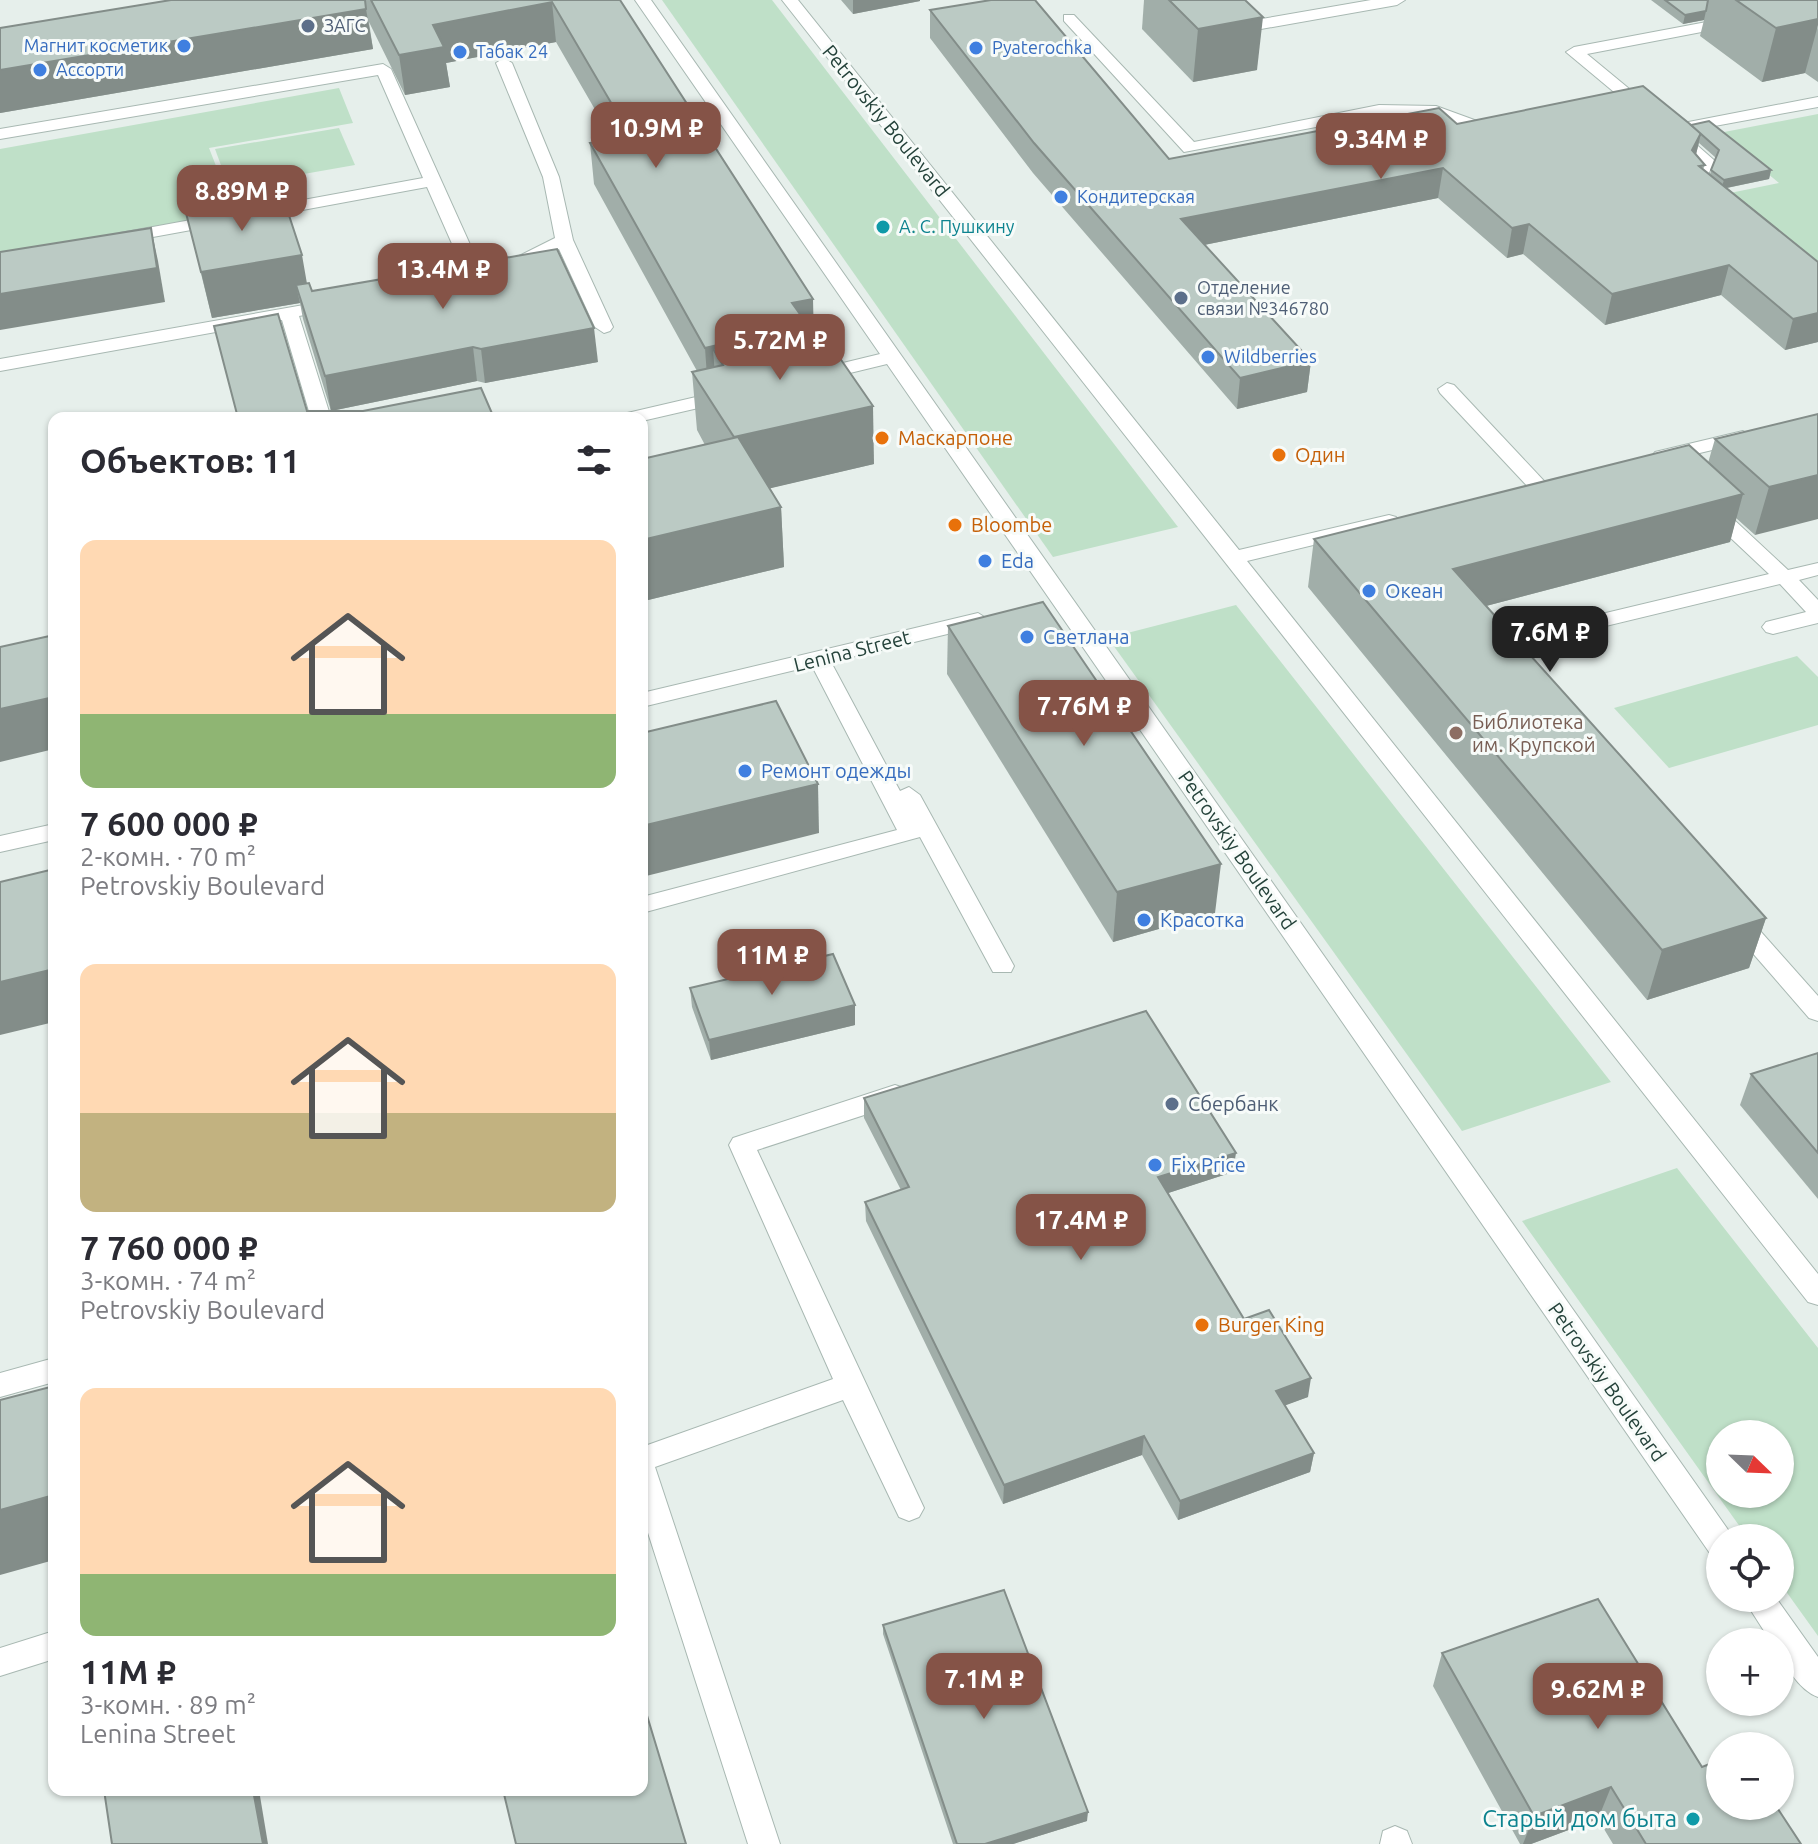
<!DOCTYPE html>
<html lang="ru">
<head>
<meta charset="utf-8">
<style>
  :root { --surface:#fff; --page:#f2f2f3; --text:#2b2b33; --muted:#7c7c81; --accent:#855347 }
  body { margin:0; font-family:Ubuntu,sans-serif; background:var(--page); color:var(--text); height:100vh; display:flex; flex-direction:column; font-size:30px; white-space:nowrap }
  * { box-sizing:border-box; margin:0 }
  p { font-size:26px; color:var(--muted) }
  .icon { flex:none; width:44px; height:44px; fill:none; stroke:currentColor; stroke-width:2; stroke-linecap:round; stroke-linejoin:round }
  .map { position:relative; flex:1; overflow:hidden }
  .drawer { position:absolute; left:48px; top:412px; width:600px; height:1384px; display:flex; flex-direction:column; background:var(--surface); border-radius:16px; box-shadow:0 2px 6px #0004 }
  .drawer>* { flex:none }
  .needle { width:52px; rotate:113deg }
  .fabs { position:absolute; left:1706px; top:1420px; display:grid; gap:16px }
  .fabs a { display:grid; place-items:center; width:88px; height:88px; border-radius:50%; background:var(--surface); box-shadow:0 2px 6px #0004; font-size:40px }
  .price { position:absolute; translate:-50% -68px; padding:0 18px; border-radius:16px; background:var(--accent); color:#fff; font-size:26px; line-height:52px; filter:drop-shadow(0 2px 4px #0008) }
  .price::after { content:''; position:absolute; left:50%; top:48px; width:24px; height:18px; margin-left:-12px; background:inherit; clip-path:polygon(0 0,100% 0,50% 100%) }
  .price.selected { background:#222; color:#fff }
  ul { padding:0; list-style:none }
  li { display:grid; align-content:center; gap:16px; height:424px; padding:0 32px }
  li span { display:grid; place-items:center; height:248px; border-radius:16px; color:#555 }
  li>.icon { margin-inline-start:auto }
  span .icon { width:144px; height:144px; fill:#fffc; stroke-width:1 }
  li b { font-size:34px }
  h2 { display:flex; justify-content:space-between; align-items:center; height:96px; padding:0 32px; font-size:34px }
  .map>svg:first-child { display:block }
  .green { fill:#bfe0c8; fill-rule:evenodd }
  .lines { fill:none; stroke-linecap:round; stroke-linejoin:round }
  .minor-casing { stroke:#a8b8b2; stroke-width:2 }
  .minor { fill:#fff; fill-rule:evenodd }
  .wall { fill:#a1aea9; fill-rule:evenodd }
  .shaded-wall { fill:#838d89 }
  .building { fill:#bbcac4; stroke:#838d89; stroke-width:2 }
  .service-dot { fill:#5c6f8a; stroke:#f7fbf9; stroke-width:3 }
  .shop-dot { fill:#3f7fe0; stroke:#f7fbf9; stroke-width:3 }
  .culture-dot { fill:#0f9aa8; stroke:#f7fbf9; stroke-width:3 }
  .food-dot { fill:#e8710a; stroke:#f7fbf9; stroke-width:3 }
  .education-dot { fill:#8d6e63; stroke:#f7fbf9; stroke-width:3 }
  .labels { text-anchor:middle; stroke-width:6; stroke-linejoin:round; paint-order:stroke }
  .far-service-label { font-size:18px; fill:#4e5e75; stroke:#f7fbf9; text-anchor:start }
  .far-shop-label { font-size:18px; fill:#366cbe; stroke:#f7fbf9; text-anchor:start }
  .far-culture-label { font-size:18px; fill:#0d838f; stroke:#f7fbf9; text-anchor:start }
  .street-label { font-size:20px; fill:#24423a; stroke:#f7fbf9 }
  .food-label { font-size:20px; fill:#c56008; stroke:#f7fbf9; text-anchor:start }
  .shop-label { font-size:20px; fill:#366cbe; stroke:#f7fbf9; text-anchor:start }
  .education-label { font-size:20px; fill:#785e54; stroke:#f7fbf9; text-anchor:start }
  .service-label { font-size:20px; fill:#4e5e75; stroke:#f7fbf9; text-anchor:start }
  .near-culture-label { font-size:24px; fill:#0d838f; stroke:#f7fbf9; text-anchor:end }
</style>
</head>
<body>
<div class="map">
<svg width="1818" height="1844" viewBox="0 0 1818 1844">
  <rect width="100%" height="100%" fill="#e6efeb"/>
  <!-- green -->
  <g class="green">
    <path d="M662 0H772L1178 527 1053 557Z"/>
    <path d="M339 88 353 123 209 148 234 212 0 254V149Z"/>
    <path d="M1818 114V266L1730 193 1779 183 1719 133Z"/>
    <path d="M339 128 355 165 229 187 215 149Z"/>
    <path d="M1236 605 1266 643 1611 1082 1462 1131 1108 638Z"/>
    <path d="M1797 656 1818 677V725L1669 768 1614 708Z"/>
    <path d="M1677 1168 1818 1348V1636L1780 1583V1538H1748L1522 1221ZM1720 1434H1780V1494H1720Z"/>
  </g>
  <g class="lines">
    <!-- minor casing -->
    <g class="minor-casing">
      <g id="minor">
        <path d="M635 0H651L1731 1534 1733 1538H1720V1556L1709 1552 887 364 817 381 810 379V371L880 354Z"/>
        <path d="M782 0H798L1239 550 1389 515 1396 517 1399 521 1396 525 1247 561 1818 1274V1305L1808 1302Z"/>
        <path d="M1371 0H1405L1397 5 1250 31 1242 26 1250 21Z"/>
        <path d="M1064 15H1074L1194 142 1379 105 1436 106 1510 133 1502 138 1434 116 1379 115 1184 152 1064 21Z"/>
        <path d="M1733 17 1738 19V25L1587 54 1673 125 1818 97V107L1682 132 1715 161 1705 180 1715 190 1706 195 1688 181 1698 162 1566 52 1574 47Z"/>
        <path d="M504 58 512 63 559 177 573 240 613 327 610 331 604 333 595 327 559 249 514 270 508 271 499 266 555 238 543 177 496 63Z"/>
        <path d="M383 64 391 69 486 280 483 284 477 285 468 280 427 187 254 219 245 214 254 209 423 178 378 75 0 139V129Z"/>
        <path d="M218 215 224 216V224L120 243 111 238 120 233Z"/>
        <path d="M332 300 341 305 338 309 299 316 331 418H311L282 320 0 371V359Z"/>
        <path d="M1447 383 1454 385 1545 482 1548 486 1545 490H1531L1440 393 1438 389Z"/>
        <path d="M726 390 733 392V400L642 421V418H620L623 414Z"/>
        <path d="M1743 431 1753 437 1750 441 1662 462 1652 456 1655 452Z"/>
        <path d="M1709 501 1716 503 1788 570 1818 563V575L1799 580 1818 600V623L1773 634 1766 632 1762 627 1766 622 1806 612 1780 584 1510 649V658L1502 660 1494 658 1485 646 1488 641 1769 574 1702 511 1699 507Z"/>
        <path d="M978 613 989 620 985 625 831 662 900 791 909 787 920 795 1014 966 1011 972H993L920 837 642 913V897L897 830 812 666 642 707V693Z"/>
        <path d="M54 824V840L0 852V836Z"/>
        <path d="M1738 913 1746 915 1818 996V1021L1809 1018 1730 927 1726 921 1730 915Z"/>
        <path d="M895 1085 904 1088 908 1095 904 1102 757 1150 924 1508 919 1517 909 1521 899 1517 843 1400 655 1467 780 1844H748L642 1514V1447L833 1379 729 1145 733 1138Z"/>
        <path d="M54 1358V1382L0 1397V1373Z"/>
        <path d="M1743 1598H1776L1818 1657V1697C1799 1690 1780 1662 1780 1642H1771Z"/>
        <path d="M54 1631V1659L0 1676V1648Z"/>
        <path d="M1395 1826 1407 1831 1412 1844H1380L1383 1831Z"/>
      </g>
    </g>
    <!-- minor -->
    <use href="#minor" class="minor"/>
  </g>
  <!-- wall -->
  <g class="wall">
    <path d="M171 0H620L813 299V326L874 464 770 488 781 507 784 567 644 601 642 596V459L705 445 697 430 692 372 697 371 594 184 590 143 612 139 556 42 446 63 450 87 405 95 369 22 373 49 0 113V28Z"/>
    <path d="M841 0H920V1L853 14Z"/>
    <path d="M1144 0H1245L1257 70 1193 82 1142 29Z"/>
    <path d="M1651 0H1818L1817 30 1818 25V82L1805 73 1762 82 1700 36 1704 20 1683 24Z"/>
    <path d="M930 10 1169 159 1457 124 1691 125 1771 170 1769 179 1727 188 1818 262V342L1785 350 1721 295 1605 325 1523 254 1507 258 1438 198 1204 245 1311 361 1307 392 1237 409 1033 173 930 38ZM1699 143 1716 158 1710 174 1703 169 1705 165 1696 154Z"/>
    <path d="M185 209 307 284 312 291 598 362 485 383 477 381 331 411 303 319 300 303 212 318Z"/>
    <path d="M1818 414 1755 535 1736 518 1730 542 1486 606 1766 918 1749 968 1647 1000 1308 587 1314 539 1708 463 1715 439Z"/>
    <path d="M948 626 1215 913 1113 942 947 674Z"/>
    <path d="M690 988 855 1005V1025L711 1060 692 1007Z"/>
    <path d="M1818 1053V1199L1740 1105 1751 1074Z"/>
    <path d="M864 1098 1233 1172 1168 1193 1244 1319 1308 1397 1285 1405 1314 1453 1310 1472 1178 1520 1142 1455 1003 1504 866 1221 865 1202 901 1190 864 1118Z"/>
    <path d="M883 1625 1087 1821 1013 1844H953L883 1634Z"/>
    <path d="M1442 1653 1702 1767 1801 1844H1613L1598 1819 1531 1844H1520L1433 1686Z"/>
  </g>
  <!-- shaded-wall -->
  <g class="shaded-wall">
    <path d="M853 0H920V1L853 14Z"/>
    <path d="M552 2 556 42 446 63 450 87 405 95 399 55 433 25Z"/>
    <path d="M366 9 373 49 0 113V70Z"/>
    <path d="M1706 11 1704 20 1683 24 1685 15Z"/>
    <path d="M1263 17 1257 70 1193 82 1198 29Z"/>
    <path d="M1818 19V25L1805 73 1762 82 1776 28Z"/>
    <path d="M1701 133 1694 163 1692 150Z"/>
    <path d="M1443 168 1438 198 1179 250 1181 219Z"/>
    <path d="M1771 170 1769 179 1721 189 1724 180Z"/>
    <path d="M1529 224 1523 254 1507 258 1512 228Z"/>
    <path d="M151 228 158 261 165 302 0 330V294Z"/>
    <path d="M302 255 310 301 296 285 300 303 212 318 201 272Z"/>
    <path d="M1729 265 1721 295 1605 325 1612 294Z"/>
    <path d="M813 299 814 342 723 365 713 349 716 389 708 391 705 348 792 303Z"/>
    <path d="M1818 313V342L1785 350 1793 319Z"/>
    <path d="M594 328 598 362 485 383 481 349Z"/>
    <path d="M473 347 477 381 331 411 325 376Z"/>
    <path d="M1311 361 1307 392 1237 409 1240 378Z"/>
    <path d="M873 406 874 464 737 496 734 437Z"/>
    <path d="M1818 475V519L1755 535 1769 487Z"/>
    <path d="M1743 494 1730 542 1444 617 1453 569Z"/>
    <path d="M781 507 784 567 644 601 642 574V540Z"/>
    <path d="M54 697V749L0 762V709Z"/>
    <path d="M818 784 819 833 642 877V826Z"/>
    <path d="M1221 864 1215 913 1113 942 1117 892Z"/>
    <path d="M1766 918 1749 968 1647 1000 1662 950Z"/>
    <path d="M54 969V1022L0 1035V982Z"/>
    <path d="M855 1005V1025L711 1060 709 1040Z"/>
    <path d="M1236 1153 1233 1172 1156 1197 1158 1177Z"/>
    <path d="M1311 1378 1308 1397 1273 1410 1276 1391Z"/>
    <path d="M1144 1436 1142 1455 1003 1504 1004 1485Z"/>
    <path d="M1314 1453 1310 1472 1178 1520 1180 1501Z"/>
    <path d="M54 1495V1560L0 1575V1510Z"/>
    <path d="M1611 1787 1598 1819 1531 1844H1523L1534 1816Z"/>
    <path d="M253 1790H259L268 1844H263Z"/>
    <path d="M1088 1812 1087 1821 1013 1844H985Z"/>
  </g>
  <!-- building -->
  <g class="building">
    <path d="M171 0H365L366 9 0 70V28Z"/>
    <path d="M371 0H620L813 299 792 303 807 324 705 348 590 143 630 135 552 2 433 25 444 47 399 55Z"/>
    <path d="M991 0H1035L1169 159 1439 108 1457 124 1643 86 1701 133 1692 150 1705 165 1699 166 1818 262V313L1793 319 1729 265 1612 294 1529 224 1512 228 1443 168 1181 219 1311 361 1240 378 1034 143 930 10Z"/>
    <path d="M1169 0H1245L1263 17 1198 29Z"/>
    <path d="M1665 0H1708L1706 11 1685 15Z"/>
    <path d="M1736 0H1818V19L1776 28Z"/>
    <path d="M1709 121 1771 170 1724 180 1711 170 1719 150 1691 125Z"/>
    <path d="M282 194 302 255 201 272 185 209Z"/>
    <path d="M151 228 157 268 0 294V252Z"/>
    <path d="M557 249 594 328 481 349 473 347 325 376 296 285 309 283 312 291Z"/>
    <path d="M278 314 307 411H363L481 388 494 418H238L214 326Z"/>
    <path d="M817 325 873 406 734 437 692 372 723 365 713 349Z"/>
    <path d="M1818 414V475L1769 487 1715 439Z"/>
    <path d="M738 437 781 507 642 540V459Z"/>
    <path d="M1689 445 1743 494 1453 569 1766 918 1662 950 1314 539Z"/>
    <path d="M1043 602 1221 864 1117 892 948 626Z"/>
    <path d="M54 635V697L0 709V647Z"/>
    <path d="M776 701 818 784 642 826V733Z"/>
    <path d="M54 869V969L0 982V882Z"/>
    <path d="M833 954 855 1005 709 1040 690 988Z"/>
    <path d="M1146 1011 1236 1153 1158 1177 1244 1319 1269 1310 1311 1378 1276 1391 1314 1453 1180 1501 1144 1436 1004 1485 865 1202 909 1187 864 1098Z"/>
    <path d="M1818 1053V1153L1751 1074Z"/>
    <path d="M54 1386V1495L0 1510V1400Z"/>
    <path d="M1004 1590 1088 1812 985 1844H957L883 1625Z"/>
    <path d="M1598 1599 1702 1767 1720 1760V1806H1776L1801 1844H1646L1611 1787 1534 1816 1442 1653Z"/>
    <path d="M642 1699 686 1844H516L503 1790H642Z"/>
    <path d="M104 1790H253L263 1844H112Z"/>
  </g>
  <!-- markers -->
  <g class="service-dot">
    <circle cx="308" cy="26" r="8"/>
    <circle cx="1181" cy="298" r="8"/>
    <circle cx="1172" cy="1104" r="8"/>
  </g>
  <g class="shop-dot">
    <circle cx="184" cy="46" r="8"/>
    <circle cx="976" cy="48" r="8"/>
    <circle cx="460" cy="52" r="8"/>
    <circle cx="40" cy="70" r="8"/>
    <circle cx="1061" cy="197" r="8"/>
    <circle cx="1208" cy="357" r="8"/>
    <circle cx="985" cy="561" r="8"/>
    <circle cx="1369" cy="591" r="8"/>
    <circle cx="1027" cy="637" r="8"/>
    <circle cx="745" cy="771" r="8"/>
    <circle cx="1144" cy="920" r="8"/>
    <circle cx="1155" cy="1165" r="8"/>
  </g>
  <g class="culture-dot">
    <circle cx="883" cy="227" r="8"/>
    <circle cx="1693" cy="1819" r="8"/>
  </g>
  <g class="food-dot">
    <circle cx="882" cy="438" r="8"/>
    <circle cx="1279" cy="455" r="8"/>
    <circle cx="955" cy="525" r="8"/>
    <circle cx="1202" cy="1325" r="8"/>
  </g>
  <circle class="education-dot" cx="1456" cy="733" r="8"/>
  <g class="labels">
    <!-- far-service labels -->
    <g class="far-service-label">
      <text x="324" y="32">ЗАГС</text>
      <text x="1197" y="294">Отделение<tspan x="1197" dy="21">связи №346780</tspan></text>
    </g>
    <!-- far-shop labels -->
    <g class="far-shop-label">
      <text x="168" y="52" text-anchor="end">Магнит косметик</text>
      <text x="992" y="54">Pyaterochka</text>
      <text x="476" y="58">Табак 24</text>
      <text x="56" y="76">Ассорти</text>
      <text x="1077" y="203">Кондитерская</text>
      <text x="1224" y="363">Wildberries</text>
    </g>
    <!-- far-culture labels -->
    <g class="far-culture-label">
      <text x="899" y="233">А. С. Пушкину</text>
    </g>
    <!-- street labels -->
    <g class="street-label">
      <text transform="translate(886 121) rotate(51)" y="7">Petrovskiy Boulevard</text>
      <text transform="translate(852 651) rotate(-14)" y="7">Lenina Street</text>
      <text transform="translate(1237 850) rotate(55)" y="7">Petrovskiy Boulevard</text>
      <text transform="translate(1607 1382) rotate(55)" y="7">Petrovskiy Boulevard</text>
    </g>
    <!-- food labels -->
    <g class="food-label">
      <text x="898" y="445">Маскарпоне</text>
      <text x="1295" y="462">Один</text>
      <text x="971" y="532">Bloombe</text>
      <text x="1218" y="1332">Burger King</text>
    </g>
    <!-- shop labels -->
    <g class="shop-label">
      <text x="1001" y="568">Eda</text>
      <text x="1385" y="598">Океан</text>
      <text x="1043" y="644">Светлана</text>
      <text x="761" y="778">Ремонт одежды</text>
      <text x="1160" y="927">Красотка</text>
      <text x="1171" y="1172">Fix Price</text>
    </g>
    <!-- education labels -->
    <g class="education-label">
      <text x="1472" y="729">Библиотека<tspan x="1472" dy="23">им. Крупской</tspan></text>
    </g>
    <!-- service labels -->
    <g class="service-label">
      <text x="1188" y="1111">Сбербанк</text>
    </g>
    <!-- near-culture labels -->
    <g class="near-culture-label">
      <text x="1677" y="1827">Старый дом быта</text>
    </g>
  </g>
</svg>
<div class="fabs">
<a><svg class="needle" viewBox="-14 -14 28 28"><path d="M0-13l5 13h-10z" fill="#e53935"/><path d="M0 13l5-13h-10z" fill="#7c7c81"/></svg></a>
<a><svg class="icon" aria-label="locate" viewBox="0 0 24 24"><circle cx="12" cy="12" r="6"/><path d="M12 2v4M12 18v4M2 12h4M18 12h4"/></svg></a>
<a>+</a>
<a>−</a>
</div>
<b class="price" style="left:656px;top:170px">10.9M ₽</b>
<b class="price" style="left:1381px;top:181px">9.34M ₽</b>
<b class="price" style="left:242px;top:233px">8.89M ₽</b>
<b class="price" style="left:443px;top:311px">13.4M ₽</b>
<b class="price" style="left:780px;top:382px">5.72M ₽</b>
<b class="price selected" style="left:1550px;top:674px">7.6M ₽</b>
<b class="price" style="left:1084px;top:748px">7.76M ₽</b>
<b class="price" style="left:772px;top:997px">11M ₽</b>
<b class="price" style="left:1081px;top:1262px">17.4M ₽</b>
<b class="price" style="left:984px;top:1721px">7.1M ₽</b>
<b class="price" style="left:1598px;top:1731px">9.62M ₽</b>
<section class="drawer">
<h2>Объектов: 11<svg class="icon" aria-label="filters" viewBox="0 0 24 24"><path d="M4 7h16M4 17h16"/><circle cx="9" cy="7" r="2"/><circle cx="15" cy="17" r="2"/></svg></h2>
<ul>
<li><span style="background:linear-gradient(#ffd9b3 70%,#8fb573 0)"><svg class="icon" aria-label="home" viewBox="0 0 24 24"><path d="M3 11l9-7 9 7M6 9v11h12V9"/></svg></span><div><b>7 600 000 ₽</b><p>2-комн. · 70 m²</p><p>Petrovskiy Boulevard</p></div></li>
<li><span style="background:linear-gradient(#ffd9b3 60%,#c2b280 0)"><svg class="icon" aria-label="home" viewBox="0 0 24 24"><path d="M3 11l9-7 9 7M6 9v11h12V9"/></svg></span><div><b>7 760 000 ₽</b><p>3-комн. · 74 m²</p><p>Petrovskiy Boulevard</p></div></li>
<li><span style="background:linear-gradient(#ffd9b3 75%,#8fb573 0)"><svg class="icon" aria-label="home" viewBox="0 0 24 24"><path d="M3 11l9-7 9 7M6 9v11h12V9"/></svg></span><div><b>11M ₽</b><p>3-комн. · 89 m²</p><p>Lenina Street</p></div></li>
</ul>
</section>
</div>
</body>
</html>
